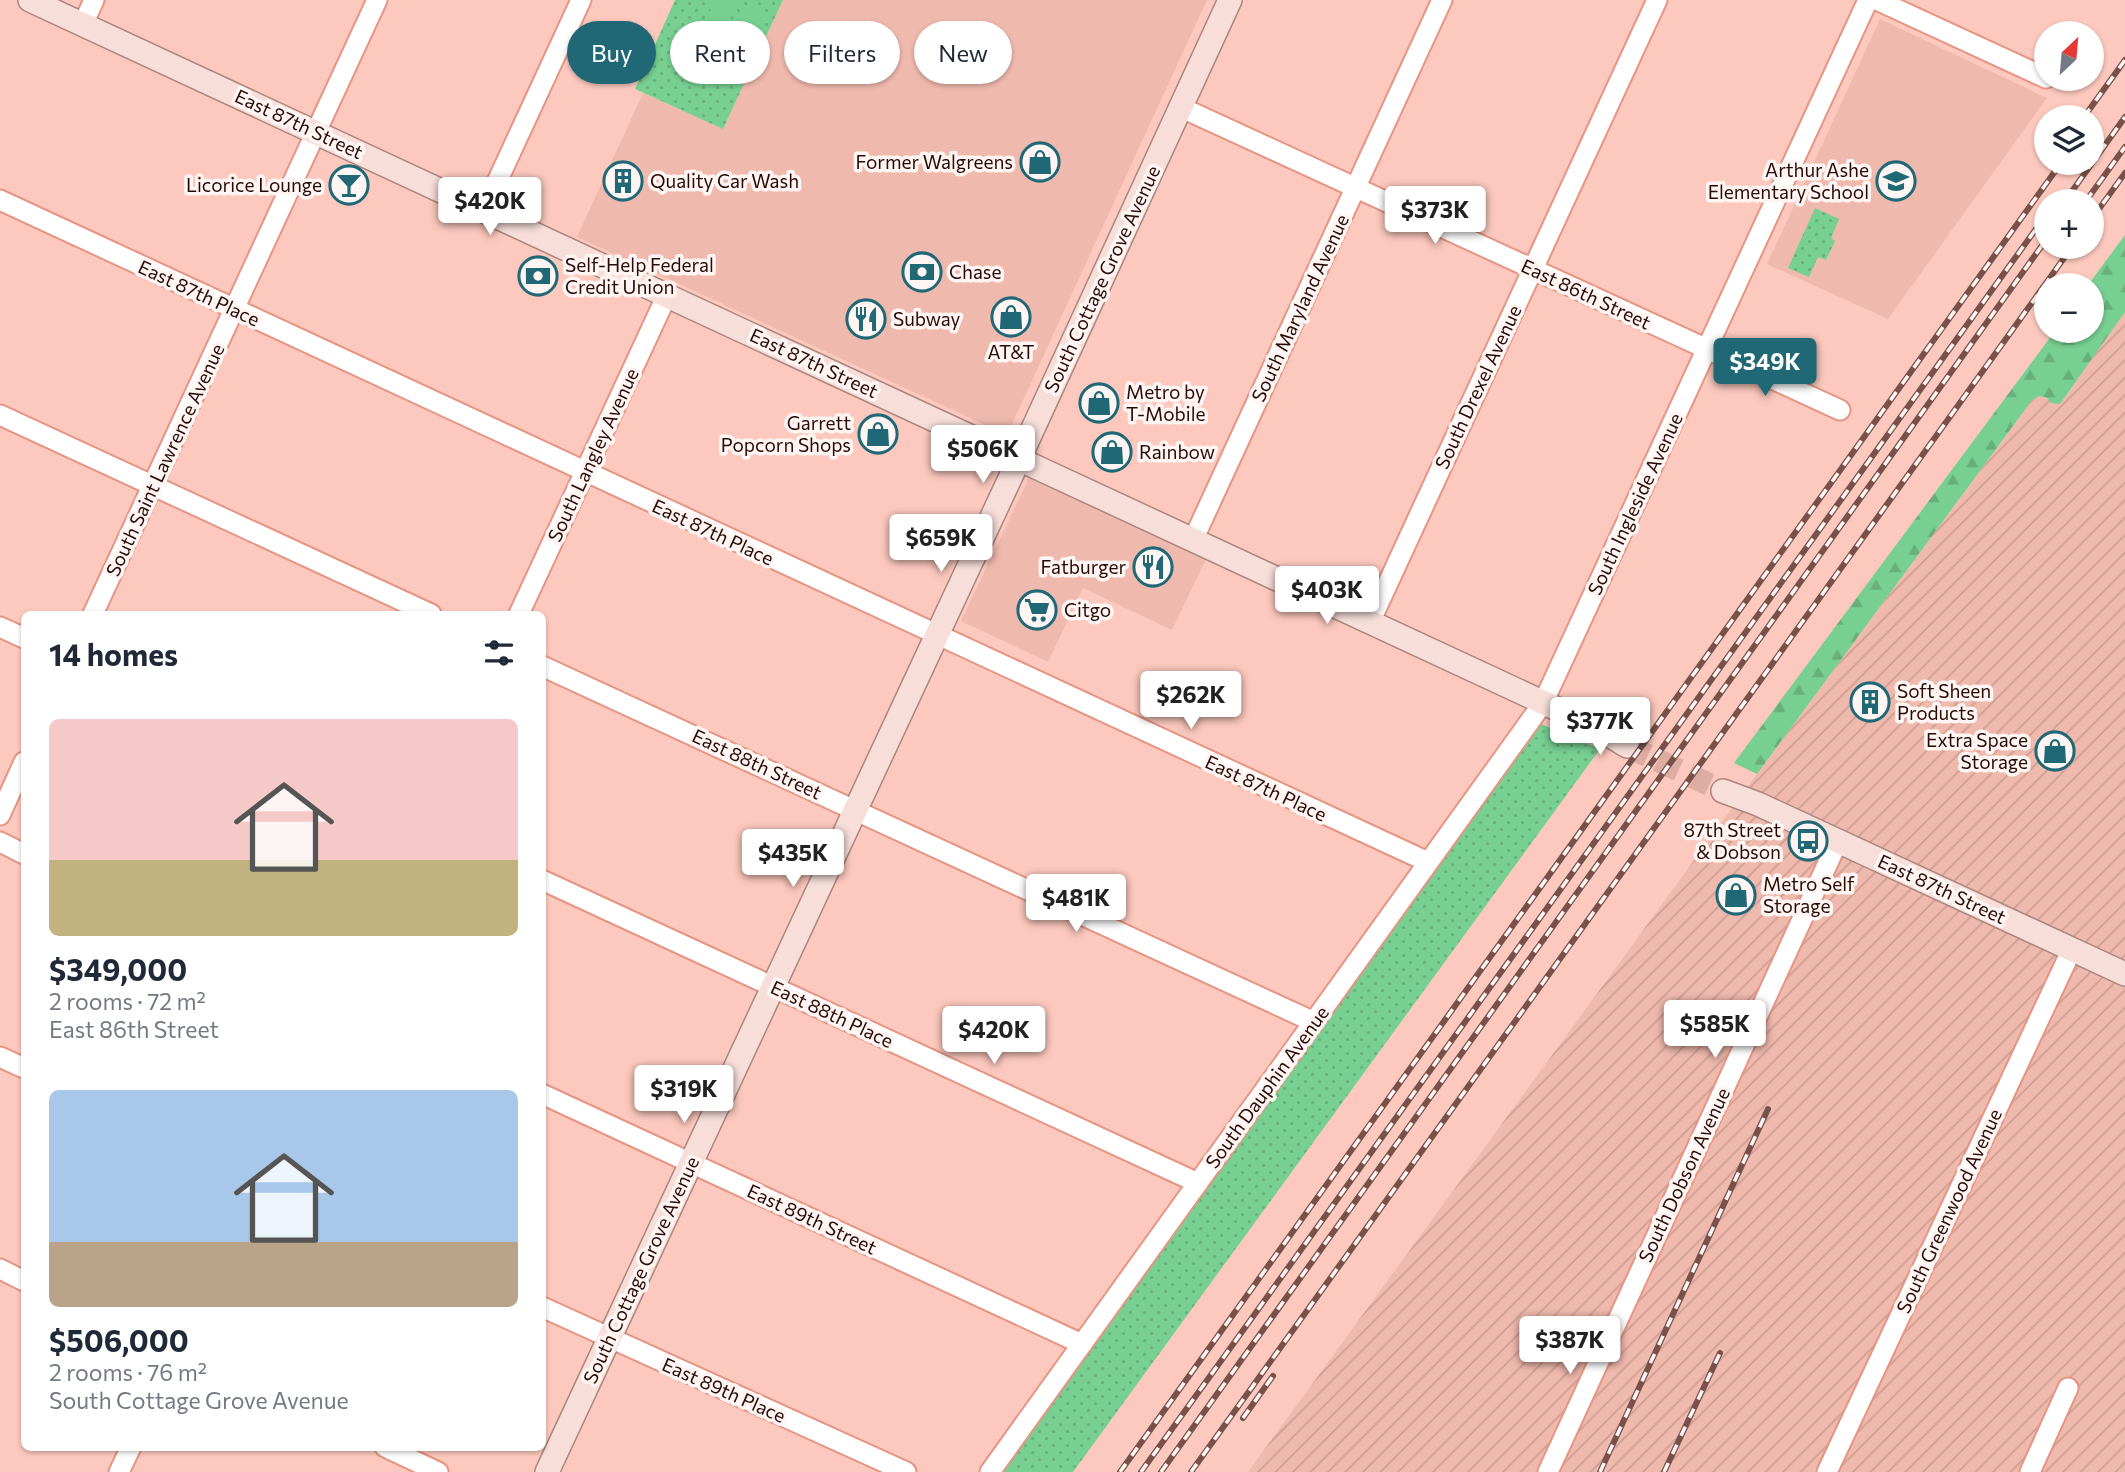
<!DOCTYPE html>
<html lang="en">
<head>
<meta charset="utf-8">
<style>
  :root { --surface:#fff; --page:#f2f2f3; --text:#1f2937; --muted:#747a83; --accent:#206876 }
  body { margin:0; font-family:Commissioner,sans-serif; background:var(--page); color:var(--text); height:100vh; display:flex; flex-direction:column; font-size:26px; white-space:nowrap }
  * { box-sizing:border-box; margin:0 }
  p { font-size:23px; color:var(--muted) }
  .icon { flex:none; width:38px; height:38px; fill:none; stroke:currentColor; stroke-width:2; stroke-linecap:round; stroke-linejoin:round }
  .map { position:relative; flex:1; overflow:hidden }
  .panel { position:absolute; left:21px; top:611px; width:525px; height:840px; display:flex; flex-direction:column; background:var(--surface); border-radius:10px; box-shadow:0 2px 5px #0004 }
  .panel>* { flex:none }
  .guide { position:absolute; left:567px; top:21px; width:665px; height:63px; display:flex; gap:14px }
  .needle { width:46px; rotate:26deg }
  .controls { position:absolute; left:2034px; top:21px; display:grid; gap:14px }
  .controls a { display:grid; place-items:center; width:70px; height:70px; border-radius:50%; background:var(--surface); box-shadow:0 2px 5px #0004; font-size:35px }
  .price { position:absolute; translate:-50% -60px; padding:0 16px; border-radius:7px; background:#fff; color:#222; font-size:23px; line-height:46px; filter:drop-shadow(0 2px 4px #0008) }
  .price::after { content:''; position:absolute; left:50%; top:42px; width:21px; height:16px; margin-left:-10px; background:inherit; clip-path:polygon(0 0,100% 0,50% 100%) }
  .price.current { background:var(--accent); color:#fff }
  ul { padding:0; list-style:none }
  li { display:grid; align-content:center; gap:14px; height:371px; padding:0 28px }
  li span { display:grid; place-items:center; height:217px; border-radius:10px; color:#555 }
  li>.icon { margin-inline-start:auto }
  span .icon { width:126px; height:126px; fill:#fffc; stroke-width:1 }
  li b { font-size:30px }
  h2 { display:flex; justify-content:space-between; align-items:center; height:84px; padding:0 28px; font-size:30px }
  .pill { padding:0 24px; border-radius:32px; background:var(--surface); box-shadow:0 2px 5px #0004; font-size:24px; line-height:63px }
  .pill.current { background:var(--accent); color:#fff }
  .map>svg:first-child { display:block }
  .built { fill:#f0b9ad }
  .industrial { fill:url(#industrial-furrows) }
  .grass { fill:url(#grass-dots) }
  .forest { fill:url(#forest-firs) }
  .pitch { fill:#77cf92 }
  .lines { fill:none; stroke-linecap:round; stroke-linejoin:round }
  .major-tunnel { stroke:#ddaca2; stroke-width:23; stroke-dasharray:23 11; stroke-linecap:butt }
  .minor-casing { stroke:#e69483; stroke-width:23 }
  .major-casing { stroke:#aa867e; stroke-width:26 }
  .minor { stroke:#fff; stroke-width:19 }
  .major { stroke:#f7ded9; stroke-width:23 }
  .rail-casing { stroke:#77514a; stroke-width:6 }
  .rail { stroke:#fff6f4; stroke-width:3.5; stroke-dasharray:10; stroke-linecap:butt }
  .labels { text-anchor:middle; stroke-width:7; stroke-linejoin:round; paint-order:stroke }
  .street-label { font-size:19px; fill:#270a05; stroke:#fff6f4 }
  .poi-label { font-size:19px; fill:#270a05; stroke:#fff6f4; text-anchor:start }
</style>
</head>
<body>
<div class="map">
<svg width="2125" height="1472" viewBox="0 0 2125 1472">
  <defs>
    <pattern id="industrial-furrows" width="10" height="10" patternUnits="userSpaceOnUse" patternTransform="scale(1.75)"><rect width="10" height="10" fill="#f0b9ad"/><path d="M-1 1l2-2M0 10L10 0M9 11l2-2" fill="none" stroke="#ce9e93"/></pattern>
    <pattern id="grass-dots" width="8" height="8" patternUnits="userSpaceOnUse" patternTransform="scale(1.75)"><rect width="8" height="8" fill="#77cf92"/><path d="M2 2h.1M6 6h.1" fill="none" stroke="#67b07c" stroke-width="1.8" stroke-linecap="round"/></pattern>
    <pattern id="forest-firs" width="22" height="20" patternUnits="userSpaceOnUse" patternTransform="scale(1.75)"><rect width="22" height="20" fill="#77cf92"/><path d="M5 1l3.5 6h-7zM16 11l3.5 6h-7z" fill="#67b07c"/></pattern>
  </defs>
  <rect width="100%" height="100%" fill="#fdc9be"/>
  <!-- built -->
  <g class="built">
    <path d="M783 0H1207L1007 435 577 237 643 93 723 129Z"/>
    <path d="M1880 19 2047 98 1888 319 1767 264Z"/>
    <path d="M1030 476 1206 559 1172 630 1083 588 1048 662 961 621Z"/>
  </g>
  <!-- industrial -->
  <path class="industrial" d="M2125 312V1472H1248L1757 774 2032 400 2039 396 2060 404Z"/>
  <!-- grass -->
  <g class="grass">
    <path d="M675 0H783L723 129 635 89Z"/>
    <path d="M1815 208 1839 219 1831 238 1835 241 1826 260 1818 257 1809 277 1788 268Z"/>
    <path d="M1541 724 1600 749 1073 1472H1000Z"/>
  </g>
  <!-- forest -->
  <path class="forest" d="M2125 235V312L2060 404 2051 403 2047 398 2039 396 2032 400 1757 774 1734 763 2055 331H2091V285H2088Z"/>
  <!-- pitch -->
  <g class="pitch">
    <path d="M715 0 738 2 719 43 699 34Z"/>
    <path d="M743 4 763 13 744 55 724 46Z"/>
  </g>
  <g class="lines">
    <!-- major-tunnel -->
    <path class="major-tunnel" d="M1627 746 1723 791"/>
    <!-- minor casing -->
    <g class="minor-casing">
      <g id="minor">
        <path d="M1877 0 2046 78"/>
        <path d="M83 24 94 0"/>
        <path d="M1180 107 1840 410"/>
        <path d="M0 200 1428 862"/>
        <path d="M484 210 581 0"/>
        <path d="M0 415 431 614"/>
        <path d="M1193 540 1442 0"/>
        <path d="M93 614 377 0"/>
        <path d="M519 614 667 295"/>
        <path d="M1370 622 1657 0"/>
        <path d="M0 627 24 638"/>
        <path d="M542 666 1314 1022"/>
        <path d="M0 815 24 762"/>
        <path d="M0 842 24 854"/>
        <path d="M542 880 1198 1183"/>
        <path d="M0 1057 24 1068"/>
        <path d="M542 1094 1082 1344"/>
        <path d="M0 1269 24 1281"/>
        <path d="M542 1307 906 1472"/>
        <path d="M385 1447 438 1472"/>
        <path d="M119 1472 131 1447"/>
        <path d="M990 1472 1543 703 1868 0"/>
        <path d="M1548 1472 1838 841"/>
        <path d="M1827 1472 2072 949"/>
        <path d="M2030 1472 2068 1388"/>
      </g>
    </g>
    <!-- major casing -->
    <g class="major-casing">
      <g id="major">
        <path d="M30 0 1596 727 1627 746"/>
        <path d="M1723 791 1758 804 2125 974"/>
        <path d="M547 1472 1019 459 1230 0"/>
      </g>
    </g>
    <!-- minor -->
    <use href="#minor" class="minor"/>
    <!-- major -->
    <use href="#major" class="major"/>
    <!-- rail casing -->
    <g class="rail-casing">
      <g id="rail">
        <path d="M2084 117 2125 60"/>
        <path d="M2065 201 2125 117"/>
        <path d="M2086 201 2125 147"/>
        <path d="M2091 220 2125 173"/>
        <path d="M1243 1418 1273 1376"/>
        <path d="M1120 1472 2061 163"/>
        <path d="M1141 1472 2046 215"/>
        <path d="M1161 1472 2046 240"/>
        <path d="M1191 1472 2072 247"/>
        <path d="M1600 1472 1768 1109"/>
        <path d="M1664 1472 1720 1353"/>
      </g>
    </g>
    <!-- rail -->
    <use href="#rail" class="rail"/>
  </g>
  <!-- icons -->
  <defs>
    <g id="shop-ring" transform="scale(2.0125)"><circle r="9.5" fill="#fff6f4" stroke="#206876" stroke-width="1.5"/><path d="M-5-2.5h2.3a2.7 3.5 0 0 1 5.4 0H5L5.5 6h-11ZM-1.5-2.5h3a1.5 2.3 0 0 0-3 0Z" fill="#206876"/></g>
    <g id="building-ring" transform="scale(2.0125)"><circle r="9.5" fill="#fff6f4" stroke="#206876" stroke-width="1.5"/><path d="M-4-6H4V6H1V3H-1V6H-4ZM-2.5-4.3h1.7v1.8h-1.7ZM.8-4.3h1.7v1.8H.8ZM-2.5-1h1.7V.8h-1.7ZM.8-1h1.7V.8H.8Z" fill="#206876"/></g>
    <g id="school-ring" transform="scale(2.0125)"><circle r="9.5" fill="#fff6f4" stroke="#206876" stroke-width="1.5"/><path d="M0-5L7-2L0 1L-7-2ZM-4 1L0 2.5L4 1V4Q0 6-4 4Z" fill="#206876"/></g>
    <g id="bar-ring" transform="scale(2.0125)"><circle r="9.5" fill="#fff6f4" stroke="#206876" stroke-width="1.5"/><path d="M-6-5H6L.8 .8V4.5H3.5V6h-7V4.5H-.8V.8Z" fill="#206876"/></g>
    <g id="bank-ring" transform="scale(2.0125)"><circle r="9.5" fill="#fff6f4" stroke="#206876" stroke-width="1.5"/><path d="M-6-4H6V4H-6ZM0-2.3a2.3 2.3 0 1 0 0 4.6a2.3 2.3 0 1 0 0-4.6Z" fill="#206876"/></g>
    <g id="restaurant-ring" transform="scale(2.0125)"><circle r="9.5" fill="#fff6f4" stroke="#206876" stroke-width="1.5"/><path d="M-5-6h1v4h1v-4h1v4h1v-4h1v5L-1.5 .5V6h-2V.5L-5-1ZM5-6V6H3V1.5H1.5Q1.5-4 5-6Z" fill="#206876"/></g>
    <g id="supermarket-ring" transform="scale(2.0125)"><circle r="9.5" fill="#fff6f4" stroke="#206876" stroke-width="1.5"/><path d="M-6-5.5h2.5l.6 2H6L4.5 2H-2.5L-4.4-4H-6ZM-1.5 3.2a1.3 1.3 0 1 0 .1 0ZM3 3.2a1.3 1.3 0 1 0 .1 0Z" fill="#206876"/></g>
    <g id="bus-ring" transform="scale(2.0125)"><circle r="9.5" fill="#fff6f4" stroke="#206876" stroke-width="1.5"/><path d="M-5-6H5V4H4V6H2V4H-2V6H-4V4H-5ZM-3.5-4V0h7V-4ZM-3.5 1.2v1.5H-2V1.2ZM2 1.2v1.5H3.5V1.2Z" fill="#206876"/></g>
  </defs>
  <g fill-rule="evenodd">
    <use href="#shop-ring" x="1040" y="162"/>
    <use href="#building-ring" x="623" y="181"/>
    <use href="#school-ring" x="1896" y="181"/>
    <use href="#bar-ring" x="349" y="185"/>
    <use href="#bank-ring" x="922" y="272"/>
    <use href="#bank-ring" x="538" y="276"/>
    <use href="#shop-ring" x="1011" y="317"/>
    <use href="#restaurant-ring" x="866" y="319"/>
    <use href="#shop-ring" x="1099" y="403"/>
    <use href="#shop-ring" x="878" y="434"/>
    <use href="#shop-ring" x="1112" y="452"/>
    <use href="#restaurant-ring" x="1153" y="567"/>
    <use href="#supermarket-ring" x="1037" y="610"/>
    <use href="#building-ring" x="1870" y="702"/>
    <use href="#shop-ring" x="2055" y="751"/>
    <use href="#bus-ring" x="1808" y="841"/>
    <use href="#shop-ring" x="1736" y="895"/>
  </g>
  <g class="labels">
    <!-- street labels -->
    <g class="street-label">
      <text transform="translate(299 124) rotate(25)" y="7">East 87th Street</text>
      <text transform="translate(1102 279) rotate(-65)" y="7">South Cottage Grove Avenue</text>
      <text transform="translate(199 293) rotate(25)" y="7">East 87th Place</text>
      <text transform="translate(1586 294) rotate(25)" y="7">East 86th Street</text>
      <text transform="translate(1300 308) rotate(-65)" y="7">South Maryland Avenue</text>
      <text transform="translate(814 363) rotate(25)" y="7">East 87th Street</text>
      <text transform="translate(1478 387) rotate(-65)" y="7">South Drexel Avenue</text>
      <text transform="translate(593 455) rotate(-65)" y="7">South Langley Avenue</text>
      <text transform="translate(165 460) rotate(-65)" y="7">South Saint Lawrence Avenue</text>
      <text transform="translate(1635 504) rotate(-65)" y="7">South Ingleside Avenue</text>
      <text transform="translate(713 532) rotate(25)" y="7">East 87th Place</text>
      <text transform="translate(757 764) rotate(25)" y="7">East 88th Street</text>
      <text transform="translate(1266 788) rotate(25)" y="7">East 87th Place</text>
      <text transform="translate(1942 889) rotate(25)" y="7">East 87th Street</text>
      <text transform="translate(832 1014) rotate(25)" y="7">East 88th Place</text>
      <text transform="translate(1267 1087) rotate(-54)" y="7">South Dauphin Avenue</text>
      <text transform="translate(1684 1175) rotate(-65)" y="7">South Dobson Avenue</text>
      <text transform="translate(1949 1211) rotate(-65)" y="7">South Greenwood Avenue</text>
      <text transform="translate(812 1219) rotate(25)" y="7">East 89th Street</text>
      <text transform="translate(641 1270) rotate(-65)" y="7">South Cottage Grove Avenue</text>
      <text transform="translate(724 1390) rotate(24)" y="7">East 89th Place</text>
    </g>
    <!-- poi labels -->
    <g class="poi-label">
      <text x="1013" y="169" text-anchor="end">Former Walgreens</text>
      <text x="1869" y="177" text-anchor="end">Arthur Ashe<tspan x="1869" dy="22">Elementary School</tspan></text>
      <text x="650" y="188">Quality Car Wash</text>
      <text x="322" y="192" text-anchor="end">Licorice Lounge</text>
      <text x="565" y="272">Self-Help Federal<tspan x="565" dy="22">Credit Union</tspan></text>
      <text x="949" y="279">Chase</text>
      <text x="893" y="326">Subway</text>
      <text x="1011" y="359" text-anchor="middle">AT&amp;T</text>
      <text x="1126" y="399">Metro by<tspan x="1126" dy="22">T-Mobile</tspan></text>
      <text x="851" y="430" text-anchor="end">Garrett<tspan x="851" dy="22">Popcorn Shops</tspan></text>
      <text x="1139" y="459">Rainbow</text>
      <text x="1126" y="574" text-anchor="end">Fatburger</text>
      <text x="1064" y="617">Citgo</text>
      <text x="1897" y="698">Soft Sheen<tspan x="1897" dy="22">Products</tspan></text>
      <text x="2028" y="747" text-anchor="end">Extra Space<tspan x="2028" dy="22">Storage</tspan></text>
      <text x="1781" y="837" text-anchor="end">87th Street<tspan x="1781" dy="22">&amp; Dobson</tspan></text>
      <text x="1763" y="891">Metro Self<tspan x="1763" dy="22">Storage</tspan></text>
    </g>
  </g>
</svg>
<div class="controls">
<a><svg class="needle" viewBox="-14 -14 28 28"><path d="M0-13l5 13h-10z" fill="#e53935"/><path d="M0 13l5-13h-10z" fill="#747a83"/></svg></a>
<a><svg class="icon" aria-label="layers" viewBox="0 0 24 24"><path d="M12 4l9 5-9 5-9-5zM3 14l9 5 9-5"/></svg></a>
<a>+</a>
<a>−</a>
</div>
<b class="price" style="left:490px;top:237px">$420K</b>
<b class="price" style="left:1435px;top:246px">$373K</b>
<b class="price current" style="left:1765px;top:398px">$349K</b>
<b class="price" style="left:983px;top:485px">$506K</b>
<b class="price" style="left:941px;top:574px">$659K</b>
<b class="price" style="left:1327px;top:626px">$403K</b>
<b class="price" style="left:1191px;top:731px">$262K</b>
<b class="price" style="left:1600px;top:757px">$377K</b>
<b class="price" style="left:793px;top:889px">$435K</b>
<b class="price" style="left:1076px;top:934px">$481K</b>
<b class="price" style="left:1715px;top:1060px">$585K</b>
<b class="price" style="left:994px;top:1066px">$420K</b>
<b class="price" style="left:684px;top:1125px">$319K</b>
<b class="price" style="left:1570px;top:1376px">$387K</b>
<div class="guide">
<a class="pill current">Buy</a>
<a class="pill">Rent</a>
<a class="pill">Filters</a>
<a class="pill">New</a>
</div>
<section class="panel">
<h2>14 homes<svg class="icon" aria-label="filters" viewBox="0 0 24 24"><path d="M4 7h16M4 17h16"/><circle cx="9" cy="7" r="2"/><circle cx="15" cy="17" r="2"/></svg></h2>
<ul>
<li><span style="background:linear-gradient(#f6c9c9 65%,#c2b280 0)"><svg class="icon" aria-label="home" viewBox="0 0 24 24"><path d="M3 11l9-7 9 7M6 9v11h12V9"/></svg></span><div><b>$349,000</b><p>2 rooms · 72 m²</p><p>East 86th Street</p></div></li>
<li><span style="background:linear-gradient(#a9c7e8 70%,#b9a48a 0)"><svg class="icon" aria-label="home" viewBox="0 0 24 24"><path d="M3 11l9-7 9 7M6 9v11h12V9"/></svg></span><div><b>$506,000</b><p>2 rooms · 76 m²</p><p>South Cottage Grove Avenue</p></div></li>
</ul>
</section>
</div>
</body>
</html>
